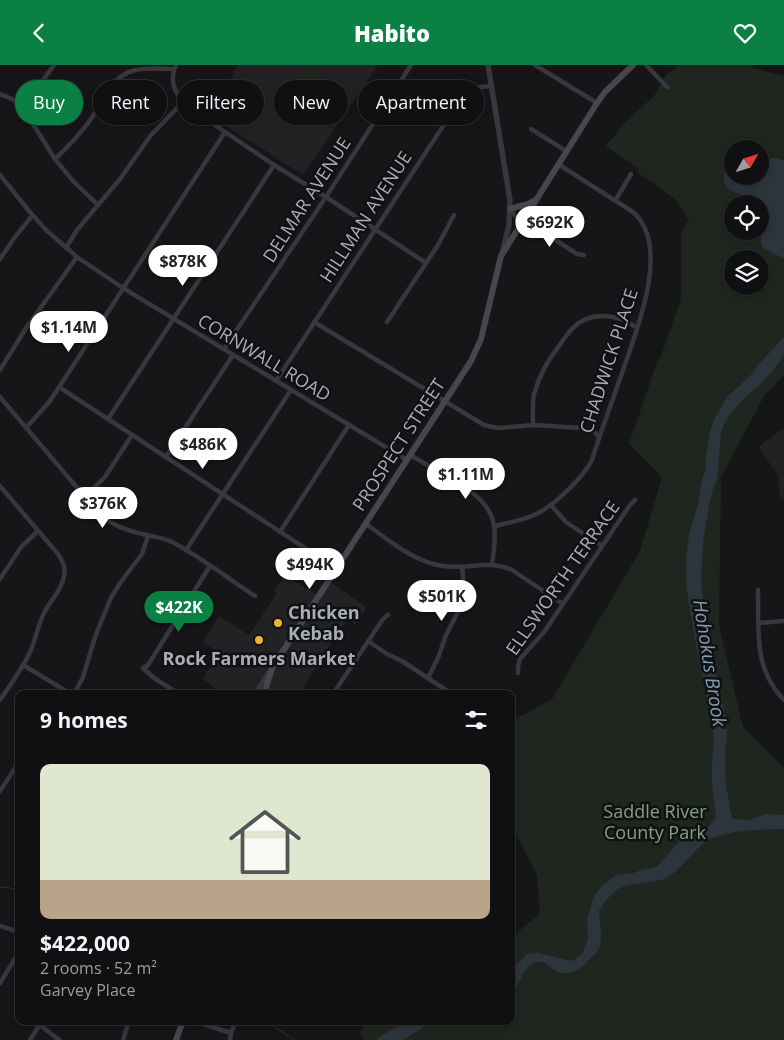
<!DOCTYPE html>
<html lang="en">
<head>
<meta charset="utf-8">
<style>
  :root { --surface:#101012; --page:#1e1e20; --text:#f1f3f6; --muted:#9c9d9f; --line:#303032; --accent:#0b8043 }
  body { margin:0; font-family:"Open Sans",sans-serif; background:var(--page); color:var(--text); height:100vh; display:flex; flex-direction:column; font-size:19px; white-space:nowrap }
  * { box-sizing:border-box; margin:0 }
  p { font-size:16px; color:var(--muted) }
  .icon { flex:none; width:28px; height:28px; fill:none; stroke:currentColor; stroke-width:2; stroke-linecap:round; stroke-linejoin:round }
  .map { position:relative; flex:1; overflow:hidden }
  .drawer { position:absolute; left:15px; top:625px; width:500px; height:335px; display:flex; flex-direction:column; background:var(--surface); border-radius:10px; box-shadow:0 2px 8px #0003,0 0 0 1px var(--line) }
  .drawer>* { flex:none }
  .guide { position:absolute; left:15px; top:15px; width:500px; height:45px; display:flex; gap:10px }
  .needle { width:32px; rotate:51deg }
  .fabs { position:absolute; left:724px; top:75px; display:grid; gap:10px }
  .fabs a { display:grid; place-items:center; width:45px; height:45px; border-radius:50%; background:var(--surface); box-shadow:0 2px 8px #0003,0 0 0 1px var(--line); font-size:25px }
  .price { position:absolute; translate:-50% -42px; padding:0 11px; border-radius:18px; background:#fff; color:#222; font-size:16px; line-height:32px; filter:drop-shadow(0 1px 2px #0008) }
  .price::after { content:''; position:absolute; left:50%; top:30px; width:15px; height:11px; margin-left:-8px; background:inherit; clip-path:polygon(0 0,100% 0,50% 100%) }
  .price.current { background:var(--accent); color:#fff }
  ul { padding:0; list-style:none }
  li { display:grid; align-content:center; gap:10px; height:265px; padding:0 25px }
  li+li { border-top:1px solid var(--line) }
  li span { display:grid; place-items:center; height:155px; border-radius:10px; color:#555 }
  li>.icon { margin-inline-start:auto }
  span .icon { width:90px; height:90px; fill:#fffc; stroke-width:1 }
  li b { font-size:21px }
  h2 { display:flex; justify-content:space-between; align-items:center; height:60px; padding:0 25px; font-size:21px }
  .chip { padding:0 18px; border-radius:22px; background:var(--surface); box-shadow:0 2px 8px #0003,0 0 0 1px var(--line); font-size:18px; line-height:45px }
  .chip.current { background:var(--accent); color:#fff }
  header { display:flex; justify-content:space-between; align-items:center; height:65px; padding:0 25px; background:var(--accent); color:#fff; font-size:22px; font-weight:800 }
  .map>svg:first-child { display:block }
  .built { fill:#222225 }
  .green { fill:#1e261f; fill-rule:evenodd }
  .water { fill:#2c353c }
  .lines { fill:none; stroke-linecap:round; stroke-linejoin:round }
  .stream { stroke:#2c353c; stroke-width:1 }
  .minor { stroke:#37383d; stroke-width:4.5 }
  .tertiary { stroke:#37383d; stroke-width:5.5 }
  .secondary { stroke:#45474d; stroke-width:6 }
  .poi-dot { fill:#f2b134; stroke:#111113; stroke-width:2 }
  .labels { text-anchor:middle; stroke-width:5; stroke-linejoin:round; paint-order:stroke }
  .street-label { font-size:18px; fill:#a8adb8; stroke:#111113 }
  .poi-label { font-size:18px; font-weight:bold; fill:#a8adb8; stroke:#111113; text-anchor:start }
  .park-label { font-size:18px; fill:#7fa381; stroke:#111113 }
  .water-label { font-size:19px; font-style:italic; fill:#7f9bb3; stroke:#111113 }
</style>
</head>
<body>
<header><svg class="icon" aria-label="back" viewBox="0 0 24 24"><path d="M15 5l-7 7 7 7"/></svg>Habito<svg class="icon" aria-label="heart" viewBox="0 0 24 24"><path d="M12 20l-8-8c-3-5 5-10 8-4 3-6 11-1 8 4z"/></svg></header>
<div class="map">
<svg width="784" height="975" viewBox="0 0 784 975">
  <rect width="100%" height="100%" fill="#161618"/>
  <!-- built -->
  <g class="built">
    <path d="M239 0H378L303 110 211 51 237 1Z"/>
    <path d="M784 363V434H780L778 410 758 382Z"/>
    <path d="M285 510 319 531 329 516 367 543 355 559 347 554 306 618 301 629H223L203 614 214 595 221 596 226 592 203 577 219 551 249 570 277 528 275 526V524Z"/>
  </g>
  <!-- green -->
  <g class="green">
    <path d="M679 0H754L752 3 784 11V310L764 331 721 412 719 561 743 662 783 702H784V975H364L360 967 368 956H511V869H515L540 849 537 810 511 760V654L526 649 552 634 640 486 662 412 629 379 658 294H660L681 234V167L689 155 675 134 637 107 639 104 606 81 625 57 654 31 666 10ZM732 84H760V111H732ZM732 139H760V166H732ZM732 194H760V221H732Z"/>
    <path d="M303 3 314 10 315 12 309 22 300 23 293 19Z"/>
    <path d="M243 7 248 10 239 25 244 28 240 35 229 28 234 22 233 21Z"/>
  </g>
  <!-- water -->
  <g class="water">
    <path d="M774 93 784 95V193C779 191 767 186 763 182 757 176 767 157 766 149 765 146 763 141 761 139 753 128 720 131 724 111 725 105 728 102 732 99V111H760V94Z"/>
    <path d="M784 272C784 277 784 283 784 288 783 293 779 297 776 301 760 325 728 339 721 369L717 416 714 421 710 435 703 477 701 519 709 574 724 644 727 671 725 686 726 723 728 729 730 745 733 754 748 755 766 749 784 750V764C762 765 736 764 715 772 693 780 684 807 661 815 649 818 631 818 620 823 614 825 602 840 599 846 599 857 603 869 600 881 598 887 595 889 590 893 588 895 586 899 583 901 577 907 565 910 558 907 549 903 545 893 534 898 520 904 522 920 511 928V905L515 901 528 889 538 888 571 896 577 893 582 889 588 874 587 855 592 837 595 830 602 821 616 810 634 808 641 805 657 802 681 774 701 767 710 760 714 755H716L712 716V700L714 674 711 649 705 625 700 598 695 575 686 519V492L689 470 698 439 701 418 706 403V389L708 381 709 369 716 351 728 331 750 311 758 300Z"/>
    <path d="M407 956H428L421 964 402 975H376L384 969Z"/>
  </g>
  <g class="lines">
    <!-- stream -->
    <g class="stream">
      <path d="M0 822 10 823 19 827"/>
      <path d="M269 956 275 962 295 975"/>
    </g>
    <!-- minor -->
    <g class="minor">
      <path d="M176 0C168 17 176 30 188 42L274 100 326 132 426 198"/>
      <path d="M535 0 597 38"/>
      <path d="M646 0 667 22"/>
      <path d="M0 29 12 34 23 43 55 94 73 116 98 140"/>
      <path d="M23 43 54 0"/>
      <path d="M531 64 566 86"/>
      <path d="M55 94C68 82 80 69 91 54 103 37 110 13 132 6 145 2 161 4 174 4"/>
      <path d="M0 110 29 146 46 165 77 192 123 223 407 395"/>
      <path d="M615 136 631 109"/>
      <path d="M510 144 515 151 525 155 577 189 584 190"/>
      <path d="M66 183 77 165 120 114 151 70 183 37"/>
      <path d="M0 194 15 172 32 151"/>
      <path d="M314 257 484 360 498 363 533 360 582 363 596 368 599 373"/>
      <path d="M387 257 438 180 454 150"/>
      <path d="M224 284 326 132 411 0"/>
      <path d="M0 305 26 263 77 192"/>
      <path d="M276 316 464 29C472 21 481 22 491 21"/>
      <path d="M59 322 337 504"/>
      <path d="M0 332 96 445C110 460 127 466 147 470 155 472 163 473 170 476 200 491 227 513 255 531"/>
      <path d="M108 354 274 100"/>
      <path d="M533 360C533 350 532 339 534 329 539 311 547 296 559 281 563 275 568 268 573 263 590 245 619 249 637 263"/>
      <path d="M26 363 50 336 225 67"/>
      <path d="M410 390C423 397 435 405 447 412 467 424 490 435 494 461 496 474 494 487 492 500"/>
      <path d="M166 392 233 290"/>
      <path d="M0 421 58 489C63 496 66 503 64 511 62 525 50 536 44 548 38 560 36 573 31 585 23 603 11 619 0 635"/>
      <path d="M85 432 105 412 132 370"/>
      <path d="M551 440 566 457 602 481"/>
      <path d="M366 459C390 476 414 497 443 501 468 505 487 494 512 505L563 539"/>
      <path d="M494 461C507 458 520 456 532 451 552 443 582 414 592 395 601 366 612 337 622 308 636 267 672 181 633 147L558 99"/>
      <path d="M280 467 349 360"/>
      <path d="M186 485 291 325"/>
      <path d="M0 514 21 482 38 466"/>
      <path d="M758 525C759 567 753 603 784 635"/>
      <path d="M759 558 784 556"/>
      <path d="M368 576 387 589 402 596 452 629"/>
      <path d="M23 600 71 629"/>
      <path d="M518 608V602L520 594 544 567 630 440 635 435"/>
      <path d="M428 613 438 593 446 570 459 545 462 537 464 521 462 502"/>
      <path d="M74 629 83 612 96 569 111 533 120 518 142 489 148 471"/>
      <path d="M179 629 154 613 143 603 148 600 210 501"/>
      <path d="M255 629 268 608"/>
      <path d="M333 629 383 554 388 550"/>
      <path d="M0 726 19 697"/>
      <path d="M0 861 19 867"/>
      <path d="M0 918 19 887"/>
      <path d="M194 956 231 968"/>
      <path d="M40 960 59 975"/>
      <path d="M30 975 42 956"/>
      <path d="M123 975 129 956"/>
      <path d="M230 975 231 968 236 956"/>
    </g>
    <!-- tertiary -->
    <path class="tertiary" d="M488 0 510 135 509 160 502 189"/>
    <!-- secondary -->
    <g class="secondary">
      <path d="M510 144 528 139 535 135"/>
      <path d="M264 629 272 603 471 296 481 274 501 191 597 38 605 27 633 0"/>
      <path d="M176 975 183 956"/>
    </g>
  </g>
  <!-- markers -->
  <g class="poi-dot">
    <circle cx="278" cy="558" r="5"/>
    <circle cx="259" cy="575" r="5"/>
  </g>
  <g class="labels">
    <!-- street labels -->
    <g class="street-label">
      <text transform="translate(307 135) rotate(-57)" y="6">DELMAR AVENUE</text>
      <text transform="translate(366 152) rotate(-57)" y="6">HILLMAN AVENUE</text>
      <text transform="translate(264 293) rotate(31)" y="6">CORNWALL ROAD</text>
      <text transform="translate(609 296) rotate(-72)" y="6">CHADWICK PLACE</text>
      <text transform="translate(399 380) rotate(-57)" y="6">PROSPECT STREET</text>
      <text transform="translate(563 513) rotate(-55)" y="6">ELLSWORTH TERRACE</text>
    </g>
    <!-- poi labels -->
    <g class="poi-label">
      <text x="288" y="554">Chicken<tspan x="288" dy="21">Kebab</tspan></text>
      <text x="259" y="600" text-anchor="middle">Rock Farmers Market</text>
    </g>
    <!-- park labels -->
    <g class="park-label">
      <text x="655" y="753">Saddle River<tspan x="655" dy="21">County Park</tspan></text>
    </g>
    <!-- water labels -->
    <g class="water-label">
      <text transform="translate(710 598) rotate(81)" y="7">Hohokus Brook</text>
    </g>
  </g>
</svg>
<div class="fabs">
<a><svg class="needle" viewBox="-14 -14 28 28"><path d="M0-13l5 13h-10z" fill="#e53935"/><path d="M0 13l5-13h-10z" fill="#9c9d9f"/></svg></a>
<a><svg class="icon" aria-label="locate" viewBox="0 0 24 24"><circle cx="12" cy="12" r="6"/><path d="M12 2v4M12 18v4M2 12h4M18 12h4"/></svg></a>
<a><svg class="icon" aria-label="layers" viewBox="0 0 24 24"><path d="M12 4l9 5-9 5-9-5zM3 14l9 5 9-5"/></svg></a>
</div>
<b class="price" style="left:550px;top:183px">$692K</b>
<b class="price" style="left:183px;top:222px">$878K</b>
<b class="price" style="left:69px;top:288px">$1.14M</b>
<b class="price" style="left:203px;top:405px">$486K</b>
<b class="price" style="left:466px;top:435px">$1.11M</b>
<b class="price" style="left:103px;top:464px">$376K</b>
<b class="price" style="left:310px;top:525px">$494K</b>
<b class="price" style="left:442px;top:557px">$501K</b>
<b class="price current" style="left:179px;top:568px">$422K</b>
<div class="guide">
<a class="chip current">Buy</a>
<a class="chip">Rent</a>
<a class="chip">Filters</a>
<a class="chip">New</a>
<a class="chip">Apartment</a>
</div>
<section class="drawer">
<h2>9 homes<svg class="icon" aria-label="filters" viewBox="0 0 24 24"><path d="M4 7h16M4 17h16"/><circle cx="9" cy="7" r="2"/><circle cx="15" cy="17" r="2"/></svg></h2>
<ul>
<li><span style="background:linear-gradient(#dfe7d0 75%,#b9a48a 0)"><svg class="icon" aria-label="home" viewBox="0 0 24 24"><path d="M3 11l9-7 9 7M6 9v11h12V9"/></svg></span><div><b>$422,000</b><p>2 rooms · 52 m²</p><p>Garvey Place</p></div></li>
</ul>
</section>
</div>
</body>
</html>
